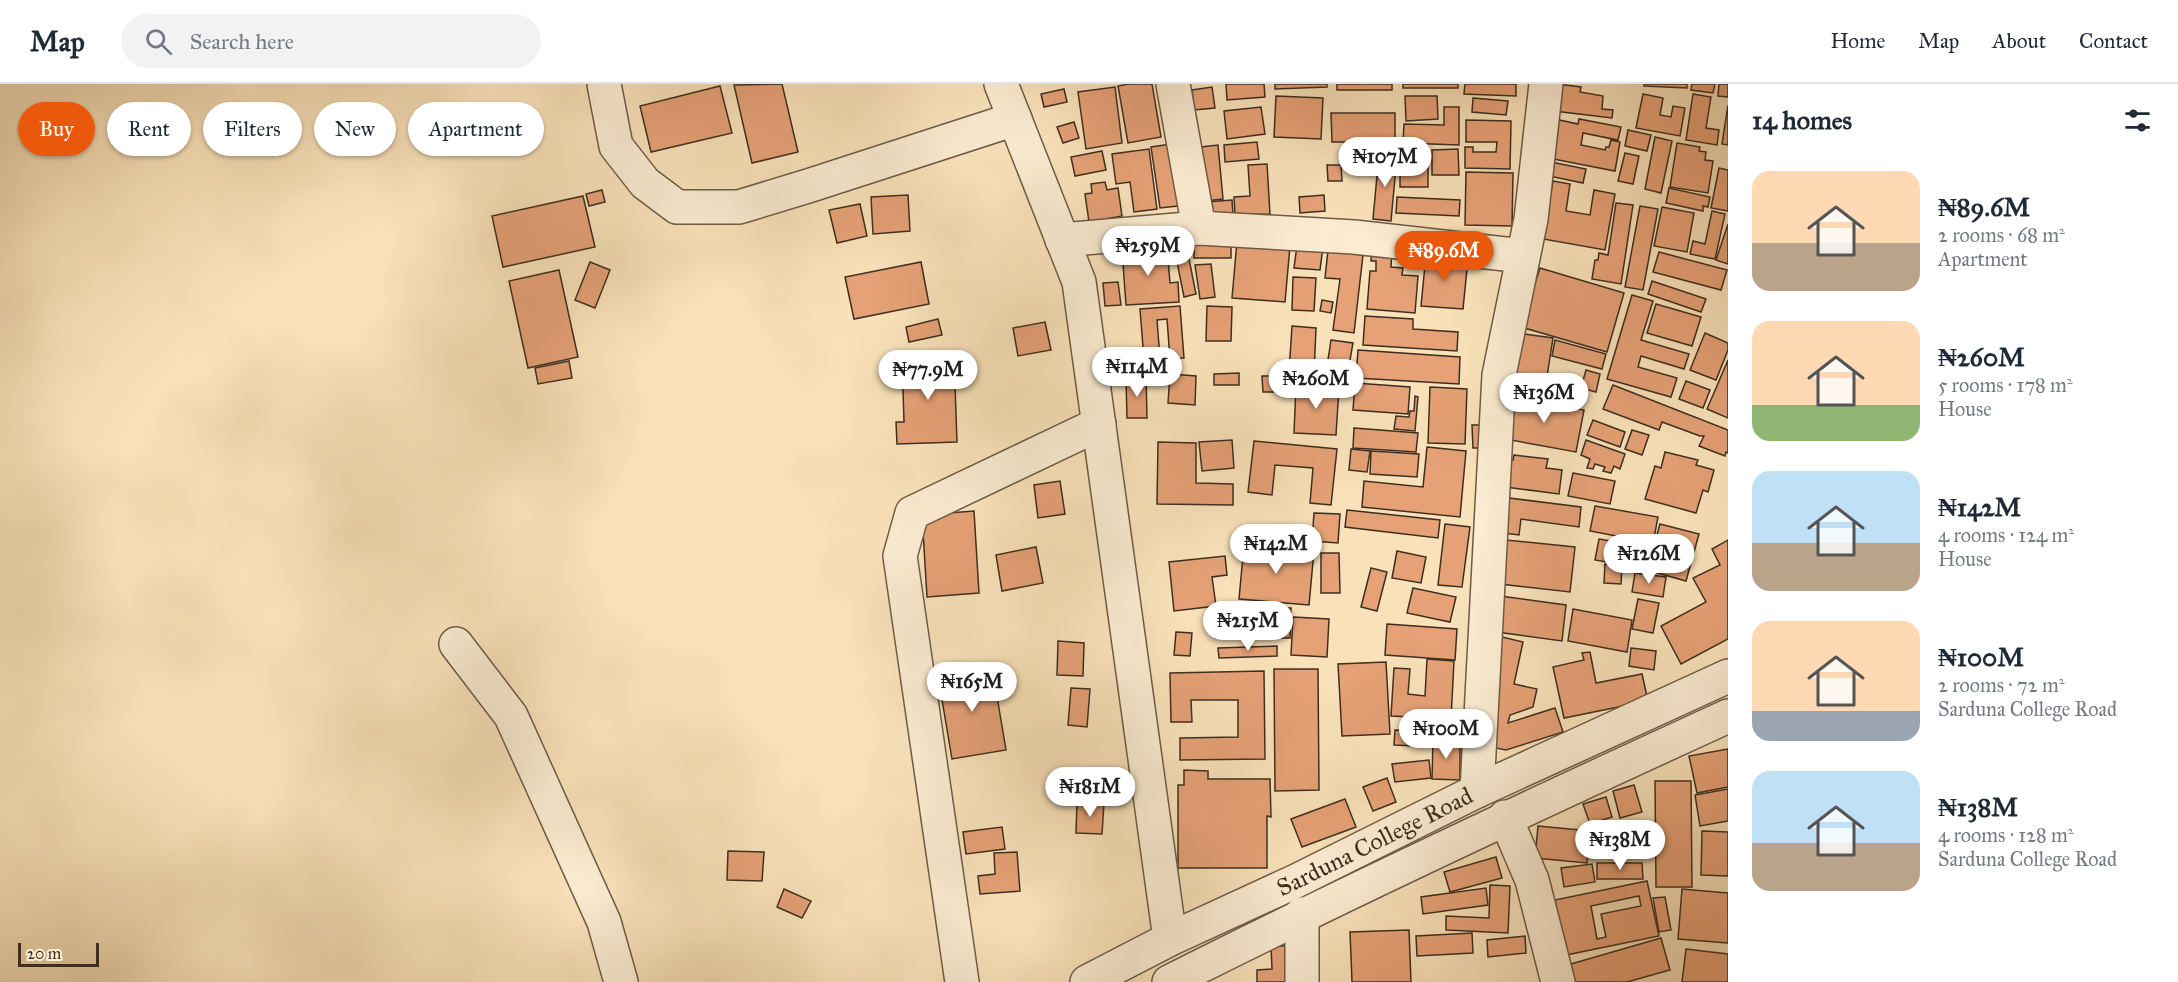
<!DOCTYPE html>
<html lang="en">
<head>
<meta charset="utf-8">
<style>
  :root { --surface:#fff; --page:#f2f2f3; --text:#1f2937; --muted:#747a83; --line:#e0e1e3; --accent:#ea580c }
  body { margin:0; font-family:"IM FELL Great Primer",serif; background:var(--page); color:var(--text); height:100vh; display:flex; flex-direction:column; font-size:22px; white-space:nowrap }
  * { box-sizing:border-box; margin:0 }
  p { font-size:20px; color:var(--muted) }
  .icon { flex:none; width:33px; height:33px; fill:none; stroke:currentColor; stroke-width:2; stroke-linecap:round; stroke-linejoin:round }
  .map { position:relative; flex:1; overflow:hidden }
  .side { display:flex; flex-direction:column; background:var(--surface); width:450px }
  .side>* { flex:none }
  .top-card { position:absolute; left:18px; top:18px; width:570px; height:54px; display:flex; gap:12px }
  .scale { position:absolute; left:18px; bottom:15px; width:81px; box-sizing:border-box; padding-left:6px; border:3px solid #3d2e21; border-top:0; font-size:16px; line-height:21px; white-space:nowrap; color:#3d2e21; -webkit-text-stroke:4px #fbecd2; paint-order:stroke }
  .price { position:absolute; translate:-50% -51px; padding:0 14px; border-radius:21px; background:#fff; color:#222; font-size:20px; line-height:39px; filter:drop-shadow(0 2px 3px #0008) }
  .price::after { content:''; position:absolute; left:50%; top:36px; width:18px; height:14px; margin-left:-9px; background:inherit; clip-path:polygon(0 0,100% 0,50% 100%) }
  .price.current { background:var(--accent); color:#fff }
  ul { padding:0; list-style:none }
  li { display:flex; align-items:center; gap:18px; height:150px; padding:0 24px }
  li span { display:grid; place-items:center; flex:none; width:168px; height:120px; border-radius:18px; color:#555 }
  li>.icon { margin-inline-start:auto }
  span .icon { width:72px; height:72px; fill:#fffc; stroke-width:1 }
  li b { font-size:26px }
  h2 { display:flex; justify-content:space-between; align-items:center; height:72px; padding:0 24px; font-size:26px }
  .tag { padding:0 21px; border-radius:27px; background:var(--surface); box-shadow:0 2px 4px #0004; font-size:21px; line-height:54px }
  .tag.current { background:var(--accent); color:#fff }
  header { display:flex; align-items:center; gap:36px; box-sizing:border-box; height:84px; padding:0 30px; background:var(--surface); border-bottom:2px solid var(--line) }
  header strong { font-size:28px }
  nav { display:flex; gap:33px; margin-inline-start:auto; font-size:21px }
  .search { width:420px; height:54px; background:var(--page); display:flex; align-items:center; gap:15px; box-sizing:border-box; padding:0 21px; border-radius:33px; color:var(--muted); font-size:22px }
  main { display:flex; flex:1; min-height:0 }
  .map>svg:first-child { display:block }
  .building { fill:#e6a176; stroke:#3d2e21; stroke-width:1.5; fill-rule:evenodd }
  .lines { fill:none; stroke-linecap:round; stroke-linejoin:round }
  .minor-casing { stroke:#6c5b47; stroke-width:36 }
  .minor { stroke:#fbecd2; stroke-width:33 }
  .labels { text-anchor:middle; stroke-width:4.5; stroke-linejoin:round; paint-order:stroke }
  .street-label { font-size:24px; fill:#3d2e21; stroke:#fbecd2 }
</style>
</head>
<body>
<header>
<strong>Map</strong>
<div class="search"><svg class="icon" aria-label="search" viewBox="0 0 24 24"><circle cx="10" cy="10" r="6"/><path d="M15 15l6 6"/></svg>Search here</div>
<nav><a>Home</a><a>Map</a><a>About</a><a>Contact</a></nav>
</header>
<main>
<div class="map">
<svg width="1728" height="898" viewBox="0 0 1728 898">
  <rect width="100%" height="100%" fill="#f9e2ba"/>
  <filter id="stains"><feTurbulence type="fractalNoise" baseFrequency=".00333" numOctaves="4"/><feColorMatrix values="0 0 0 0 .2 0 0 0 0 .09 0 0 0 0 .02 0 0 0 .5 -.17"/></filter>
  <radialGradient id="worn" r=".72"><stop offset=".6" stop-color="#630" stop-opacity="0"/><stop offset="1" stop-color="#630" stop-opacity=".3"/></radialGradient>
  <!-- building -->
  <g class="building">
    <path d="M782 0 798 68 752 79 734 1Z"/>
    <path d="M1128 0H1152L1161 53 1128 59 1118 2Z"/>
    <path d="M1226 0H1264L1265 13 1227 16Z"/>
    <path d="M1275 0H1327V3L1275 5Z"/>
    <rect x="1337" y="0" width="55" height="6"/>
    <rect x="1403" y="0" width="55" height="4"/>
    <path d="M1465 0H1516V12L1464 10Z"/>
    <path d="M1557 0 1581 3 1580 8 1603 12 1602 25 1613 26 1612 34 1554 27Z"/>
    <path d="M1644 0H1687V4L1644 2Z"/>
    <path d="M1692 0H1715L1713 9 1691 6Z"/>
    <path d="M1719 0H1728V13L1718 12Z"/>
    <path d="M720 2 732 49 651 68 640 22Z"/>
    <path d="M1115 3 1122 59 1086 65 1078 8Z"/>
    <path d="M1212 3 1215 24 1194 26 1192 6Z"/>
    <path d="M1064 5 1067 18 1044 23 1041 10Z"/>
    <path d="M1643 10 1663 14 1660 31 1671 33 1673 22 1685 24 1680 52 1636 44Z"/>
    <path d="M1693 10 1711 13 1706 44 1719 46 1717 61 1686 56Z"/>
    <path d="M1276 12 1323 14 1321 55 1274 53Z"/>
    <path d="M1405 12H1437L1438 35 1406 37Z"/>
    <path d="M1473 14 1508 17 1506 31 1472 28Z"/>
    <path d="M1728 21V61L1722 60Z"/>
    <path d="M1261 23 1265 50 1227 55 1224 27Z"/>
    <path d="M1444 23H1459V61L1403 59 1404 40 1444 41Z"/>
    <path d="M1331 29H1395V58H1332Z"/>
    <path d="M1555 35 1578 40 1579 35 1621 43 1618 56 1583 49 1581 61 1605 66 1606 63H1609L1611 56 1620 58 1615 87 1548 74Z"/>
    <path d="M1466 36 1511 37 1510 85 1465 84V63H1473V68H1496L1497 58H1466Z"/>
    <path d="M1074 38 1079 54 1063 59 1057 43Z"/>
    <path d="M1628 46 1651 51 1647 67 1625 62Z"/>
    <path d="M1655 53 1672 57 1661 109 1645 105Z"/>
    <path d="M1257 58 1259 75 1225 78 1224 61Z"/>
    <path d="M1178 59 1187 121 1160 124 1151 63Z"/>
    <path d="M1677 59 1700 63 1699 67 1706 68 1705 76 1713 77 1708 109 1670 103Z"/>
    <path d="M1218 61 1223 115 1205 117 1201 63Z"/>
    <path d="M1344 63 1374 67 1373 83 1342 79Z"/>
    <path d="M1149 65 1157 125 1134 128 1130 98 1116 100 1112 70Z"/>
    <path d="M1458 65 1459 91H1432V66Z"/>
    <path d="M1102 67 1106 86 1075 92 1071 73Z"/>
    <path d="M1625 69 1639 72 1633 100 1618 97Z"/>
    <path d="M1379 70 1397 72 1391 137 1373 135Z"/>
    <path d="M1428 77V103H1400V78Z"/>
    <path d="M1551 78 1586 85 1583 99 1549 92Z"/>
    <path d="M1267 80 1270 130 1235 131 1234 113 1250 112 1248 81Z"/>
    <path d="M1327 81H1341L1342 97H1328Z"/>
    <path d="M1719 84 1728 86V127L1711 124Z"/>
    <path d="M1466 88 1513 89 1512 142 1465 141Z"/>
    <path d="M1553 97 1570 100 1566 127 1590 131 1594 106 1615 110 1605 166 1543 155Z"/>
    <path d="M1105 98 1107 106 1118 104 1122 132 1089 138 1085 110 1092 109 1091 100Z"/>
    <path d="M1669 104 1710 113 1708 123 1703 122V127L1666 119Z"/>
    <path d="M602 106 605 118 589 122 586 110Z"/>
    <path d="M908 111 910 147 873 150 871 113Z"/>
    <path d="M1324 111 1325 127 1300 129 1299 113Z"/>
    <path d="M583 112 595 163 503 183 492 132Z"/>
    <path d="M1397 113 1460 116 1459 132 1396 129Z"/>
    <path d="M1232 116 1233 131 1207 133 1206 118Z"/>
    <path d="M1616 119 1633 121 1621 200 1592 195 1595 176H1598L1599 169 1608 171Z"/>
    <path d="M860 120 867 152 837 159 829 126Z"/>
    <path d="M1640 122 1658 125 1643 206 1625 203Z"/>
    <path d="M1662 123 1694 129 1687 168 1654 162Z"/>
    <path d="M1712 127 1725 130 1715 175 1690 170 1693 157 1705 160Z"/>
    <path d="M1728 140V180L1716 176Z"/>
    <path d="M1231 156V174H1194V157Z"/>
    <path d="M1237 157 1290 162 1285 218 1232 214Z"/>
    <path d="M1186 160 1196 210 1184 213 1174 163Z"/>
    <path d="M1297 161 1323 163 1320 186 1294 184Z"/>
    <path d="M1167 163 1170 199 1178 198 1179 218 1126 221 1122 166Z"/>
    <path d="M1372 165 1392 166 1391 183 1403 184 1402 191 1418 192 1415 229 1367 225 1370 187H1376V177H1371Z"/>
    <path d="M1328 166 1363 171 1354 249 1333 246 1340 195 1325 194Z"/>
    <path d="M1659 168 1727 186 1721 206 1653 188Z"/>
    <path d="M1426 171 1468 175 1463 225 1421 222Z"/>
    <path d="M590 178 610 186 595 224 575 216Z"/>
    <path d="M921 178 929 220 854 235 845 193Z"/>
    <path d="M1211 180 1215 213 1200 215 1195 181Z"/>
    <path d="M1540 184 1624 209 1607 268 1521 243Z"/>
    <path d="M559 186 578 273 528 284 509 197Z"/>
    <path d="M1293 193 1316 194 1314 227 1292 226Z"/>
    <path d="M1652 197 1706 215 1701 228 1648 210Z"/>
    <path d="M1118 198 1121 221 1105 222 1103 199Z"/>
    <path d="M1632 211 1653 217 1641 256 1689 270 1684 285 1641 272 1638 283 1677 294 1671 313 1607 295Z"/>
    <path d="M1322 216 1333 218 1331 229 1320 227Z"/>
    <path d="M1656 220 1701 233 1692 262 1647 249Z"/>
    <path d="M1180 222 1184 274 1170 275 1167 235 1157 236 1161 287 1145 289 1140 225Z"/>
    <path d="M1207 222 1232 223 1231 257H1206Z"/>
    <path d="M1365 232 1413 235V245L1458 248 1457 267 1363 261Z"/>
    <path d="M938 235 942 251 909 258 906 243Z"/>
    <path d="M1045 238 1051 266 1018 272 1013 244Z"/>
    <path d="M1292 242 1316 244 1314 290 1289 288Z"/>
    <path d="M1705 249 1728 259V266L1716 296 1690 286Z"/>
    <path d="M1524 250 1553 254 1546 299 1577 304 1574 320 1504 308Z"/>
    <path d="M1331 256 1353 259 1347 293 1326 289Z"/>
    <path d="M1555 256 1606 270 1602 285 1552 272Z"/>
    <path d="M1358 266 1460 273 1459 300 1356 294Z"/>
    <path d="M954 271 957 358 897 360 896 338H904L902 273Z"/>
    <path d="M1728 276V334L1707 325Z"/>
    <path d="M569 277 572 294 538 300 535 284Z"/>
    <path d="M1586 286 1600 290 1596 308 1581 304Z"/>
    <path d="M1239 289V301H1214V290Z"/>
    <path d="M1170 290 1196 292 1195 321 1168 319Z"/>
    <path d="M1262 292H1288V308H1263Z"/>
    <path d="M1146 293 1147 334H1127L1126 294Z"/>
    <path d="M1686 297 1710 306 1703 324 1679 315Z"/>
    <path d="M1355 299 1410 303 1408 330 1353 326Z"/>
    <path d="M1613 301 1728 346V369L1726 368 1725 372 1699 362 1704 352H1700L1662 338 1659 346 1603 325Z"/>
    <path d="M1296 302 1339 304 1336 351 1294 349Z"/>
    <path d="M1430 303 1467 305 1465 360 1428 359Z"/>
    <path d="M1415 312 1418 313 1415 347 1394 345 1396 332 1409 333 1410 327H1414Z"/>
    <path d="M1513 312 1584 326 1576 368 1505 355Z"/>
    <path d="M1593 336 1625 348 1620 363 1587 351Z"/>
    <path d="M1472 341H1480L1481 364H1473Z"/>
    <path d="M1354 344 1418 349 1416 368 1353 364Z"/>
    <path d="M1632 346 1649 351 1642 371 1625 365Z"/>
    <path d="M1232 356 1234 384 1202 387 1199 358Z"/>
    <path d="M1586 356 1625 370 1620 385 1614 382 1611 389 1603 387 1605 383 1595 380 1593 385 1587 384 1590 375 1581 371Z"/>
    <path d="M1254 357 1337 365 1331 421 1310 419 1313 384 1275 381 1272 411 1248 408Z"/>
    <path d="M1158 358 1196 359V399L1233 400V421L1157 420Z"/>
    <path d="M1427 363 1466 367 1460 433 1362 423 1364 397 1423 403Z"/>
    <path d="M1351 365 1370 367 1367 388 1349 386Z"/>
    <path d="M1371 367 1419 370 1417 393 1370 390Z"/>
    <path d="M1665 368 1698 376 1696 381 1714 386 1708 408 1703 406 1696 429 1645 415 1655 382 1661 384Z"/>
    <path d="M1514 371 1548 375 1546 384 1562 386 1559 410 1506 403 1509 375 1513 376Z"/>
    <path d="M1573 389 1615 397 1610 420 1568 412Z"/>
    <path d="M1060 397 1065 430 1038 434 1034 401Z"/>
    <path d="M1501 413 1581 423 1579 443 1521 435 1519 451 1496 448Z"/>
    <path d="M1595 422 1658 433 1653 459 1590 447Z"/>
    <path d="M1347 426 1440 436 1438 454 1345 443Z"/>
    <path d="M974 427 979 509 927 513 922 431Z"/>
    <path d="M1314 429 1340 430 1338 459 1312 457Z"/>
    <path d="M1445 440 1470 443 1462 503 1438 501Z"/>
    <path d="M1660 440 1699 450 1686 497 1647 486Z"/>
    <path d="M1496 455 1575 463 1570 508 1491 499Z"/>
    <path d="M1599 455 1646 463 1642 484 1595 476Z"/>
    <path d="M1728 456V555L1681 580 1661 542 1706 518 1693 494 1720 481 1712 465Z"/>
    <path d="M1244 461 1314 467 1309 521 1239 515Z"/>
    <path d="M1036 463 1043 499 1002 507 996 471Z"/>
    <path d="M1397 467 1426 473 1421 499 1392 494Z"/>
    <path d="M1321 469H1339L1340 509H1321Z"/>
    <path d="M1225 472 1227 491 1212 493 1216 522 1174 527 1169 478Z"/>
    <path d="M1605 480 1622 482 1621 500 1604 499Z"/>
    <path d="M1371 484 1387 488 1377 527 1361 523Z"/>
    <path d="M1635 489 1666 493 1663 513 1632 508Z"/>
    <path d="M1413 504 1456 513 1450 538 1407 529Z"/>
    <path d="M1493 511 1566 521 1562 557 1489 547Z"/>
    <path d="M1638 515 1659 519 1653 549 1632 545Z"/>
    <path d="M1215 524H1291L1290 554H1215Z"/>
    <path d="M1573 525 1632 536 1627 568 1568 557Z"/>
    <path d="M1293 533 1329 535 1327 573 1291 571Z"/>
    <path d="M1387 540 1457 545 1455 576 1385 571Z"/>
    <path d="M1176 548 1192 549 1190 572 1174 571Z"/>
    <path d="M1494 551 1523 558 1514 600 1537 605 1533 623 1510 631 1508 639 1555 624 1563 648 1506 666 1491 663Z"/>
    <path d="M1058 557 1084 559 1083 592 1057 591Z"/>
    <path d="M1277 562V572L1219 574 1218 564Z"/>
    <path d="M1631 564 1656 567 1654 586 1629 582Z"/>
    <path d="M1590 568 1596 599 1642 590 1648 617 1564 634 1553 583 1584 576 1582 569Z"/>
    <path d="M1427 575 1454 577 1451 635 1391 632 1394 584 1410 585 1408 610 1425 612Z"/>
    <path d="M1386 578 1390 650 1342 652 1338 580Z"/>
    <path d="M992 583 1006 666 952 675 938 592Z"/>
    <path d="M1274 585H1318L1319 706 1275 707Z"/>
    <path d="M1264 587 1265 675 1180 676V654L1238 653V616H1191L1192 638H1171L1170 589Z"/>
    <path d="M1071 604 1090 605 1087 643 1068 641Z"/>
    <path d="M1395 646 1416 647V662L1394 661Z"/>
    <path d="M1433 656H1460V696L1432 695Z"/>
    <path d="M1728 665V703L1697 709 1689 672Z"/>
    <path d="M1429 676 1431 694 1395 698 1392 680Z"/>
    <path d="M1184 686 1208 687V695H1270L1271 733 1267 732V784H1178V701H1184Z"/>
    <path d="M1387 694 1396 718 1373 727 1363 703Z"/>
    <path d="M1655 697H1691L1692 803H1656Z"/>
    <path d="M1634 701 1642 728 1620 734 1613 707Z"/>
    <path d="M1728 705V737L1700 742 1695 711Z"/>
    <path d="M1606 713 1612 733 1590 740 1583 720Z"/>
    <path d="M1345 715 1356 743 1302 763 1291 735Z"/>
    <path d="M1077 718 1104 719 1102 750 1076 749Z"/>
    <path d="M1538 742 1590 747 1587 779 1535 774Z"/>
    <path d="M1002 743 1005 765 966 770 963 748Z"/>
    <path d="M1702 747 1728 748V792L1701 791Z"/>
    <path d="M728 767 764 768 762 797 727 796Z"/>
    <path d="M1017 768 1020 807 980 810 978 792 995 790 994 769Z"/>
    <path d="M1496 773 1502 794 1450 808 1444 788Z"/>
    <path d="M1597 779H1642L1643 795H1597Z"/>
    <path d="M1592 780 1595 798 1564 803 1561 784Z"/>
    <path d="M1647 797 1659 852 1566 871 1555 816ZM1639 812 1641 822 1601 830 1606 853 1597 855 1591 822Z"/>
    <path d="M1490 801 1510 802 1508 849 1446 846V832L1489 834Z"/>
    <path d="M1486 804 1488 821 1423 830 1421 813Z"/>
    <path d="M784 805 811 817 802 834 777 823Z"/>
    <path d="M1682 805 1728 809V859L1678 855Z"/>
    <path d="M1665 813 1671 846 1659 848 1653 814Z"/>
    <path d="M1409 846 1411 898H1352L1350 848Z"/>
    <path d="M1472 849 1473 869 1417 872 1416 852Z"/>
    <path d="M1525 852 1526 869 1488 873 1487 856Z"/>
    <path d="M1661 854 1670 886 1627 898H1569L1564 882Z"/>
    <path d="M1271 862H1288L1289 898H1257V886L1272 885Z"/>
    <path d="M1686 865 1728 870V898H1682Z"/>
  </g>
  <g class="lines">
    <!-- minor casing -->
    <g class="minor-casing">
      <g id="minor">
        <path d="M604 0 616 62 645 99 677 123H739L808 102 1015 35"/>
        <path d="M1001 0 1079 198 1170 855"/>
        <path d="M1173 0 1199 144"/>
        <path d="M1062 156 1199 144 1354 153 1523 172"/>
        <path d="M456 560 511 632 604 838 621 898"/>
        <path d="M1477 707 1499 291 1531 135 1546 0"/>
        <path d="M1505 733 1532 796 1558 898"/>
        <path d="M1302 830V898"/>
        <path d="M962 898 900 472 912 429 1099 340"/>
        <path id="s1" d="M1087 898 1170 855 1294 798 1477 707 1728 592"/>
        <path d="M1169 898C1353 805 1540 718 1728 632"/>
      </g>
    </g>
    <!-- minor -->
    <use href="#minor" class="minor"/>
  </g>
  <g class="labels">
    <!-- street labels -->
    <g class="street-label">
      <text dy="8" stroke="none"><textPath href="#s1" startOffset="320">Sarduna College Road</textPath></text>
    </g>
  </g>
  <rect width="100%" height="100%" filter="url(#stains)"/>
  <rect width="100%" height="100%" fill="url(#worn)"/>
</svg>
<div class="scale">20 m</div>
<b class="price" style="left:1385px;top:104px">₦107M</b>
<b class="price" style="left:1148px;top:193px">₦259M</b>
<b class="price current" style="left:1444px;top:198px">₦89.6M</b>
<b class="price" style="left:1137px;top:314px">₦114M</b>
<b class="price" style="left:928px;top:317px">₦77.9M</b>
<b class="price" style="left:1316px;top:326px">₦260M</b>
<b class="price" style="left:1544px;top:340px">₦136M</b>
<b class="price" style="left:1276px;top:491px">₦142M</b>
<b class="price" style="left:1649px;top:501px">₦126M</b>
<b class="price" style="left:1248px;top:568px">₦215M</b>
<b class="price" style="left:972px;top:629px">₦165M</b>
<b class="price" style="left:1446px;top:676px">₦100M</b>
<b class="price" style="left:1090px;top:734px">₦181M</b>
<b class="price" style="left:1620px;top:787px">₦138M</b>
<div class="top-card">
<a class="tag current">Buy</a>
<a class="tag">Rent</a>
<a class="tag">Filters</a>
<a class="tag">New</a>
<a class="tag">Apartment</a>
</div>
</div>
<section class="side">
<h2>14 homes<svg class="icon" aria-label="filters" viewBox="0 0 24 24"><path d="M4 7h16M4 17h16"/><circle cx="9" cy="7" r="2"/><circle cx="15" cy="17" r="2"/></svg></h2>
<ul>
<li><span style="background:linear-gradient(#ffd9b3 60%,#b9a48a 0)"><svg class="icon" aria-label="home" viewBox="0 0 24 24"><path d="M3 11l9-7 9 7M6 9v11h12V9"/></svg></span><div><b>₦89.6M</b><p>2 rooms · 68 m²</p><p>Apartment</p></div></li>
<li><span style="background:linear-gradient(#ffd9b3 70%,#8fb573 0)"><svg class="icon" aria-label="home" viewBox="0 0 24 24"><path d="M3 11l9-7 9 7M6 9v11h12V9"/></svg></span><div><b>₦260M</b><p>5 rooms · 178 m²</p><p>House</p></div></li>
<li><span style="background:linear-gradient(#bfe0f5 60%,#b9a48a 0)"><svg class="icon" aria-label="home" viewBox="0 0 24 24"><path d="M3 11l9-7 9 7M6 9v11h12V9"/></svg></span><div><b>₦142M</b><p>4 rooms · 124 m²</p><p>House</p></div></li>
<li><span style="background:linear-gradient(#ffd9b3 75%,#9aa5b1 0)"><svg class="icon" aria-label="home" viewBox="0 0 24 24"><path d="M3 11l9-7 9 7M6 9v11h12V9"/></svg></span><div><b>₦100M</b><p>2 rooms · 72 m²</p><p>Sarduna College Road</p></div></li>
<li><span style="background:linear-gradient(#bfe0f5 60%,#b9a48a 0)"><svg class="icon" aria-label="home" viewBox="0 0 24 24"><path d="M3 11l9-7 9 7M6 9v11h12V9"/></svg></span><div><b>₦138M</b><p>4 rooms · 128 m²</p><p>Sarduna College Road</p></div></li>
</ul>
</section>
</main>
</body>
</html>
